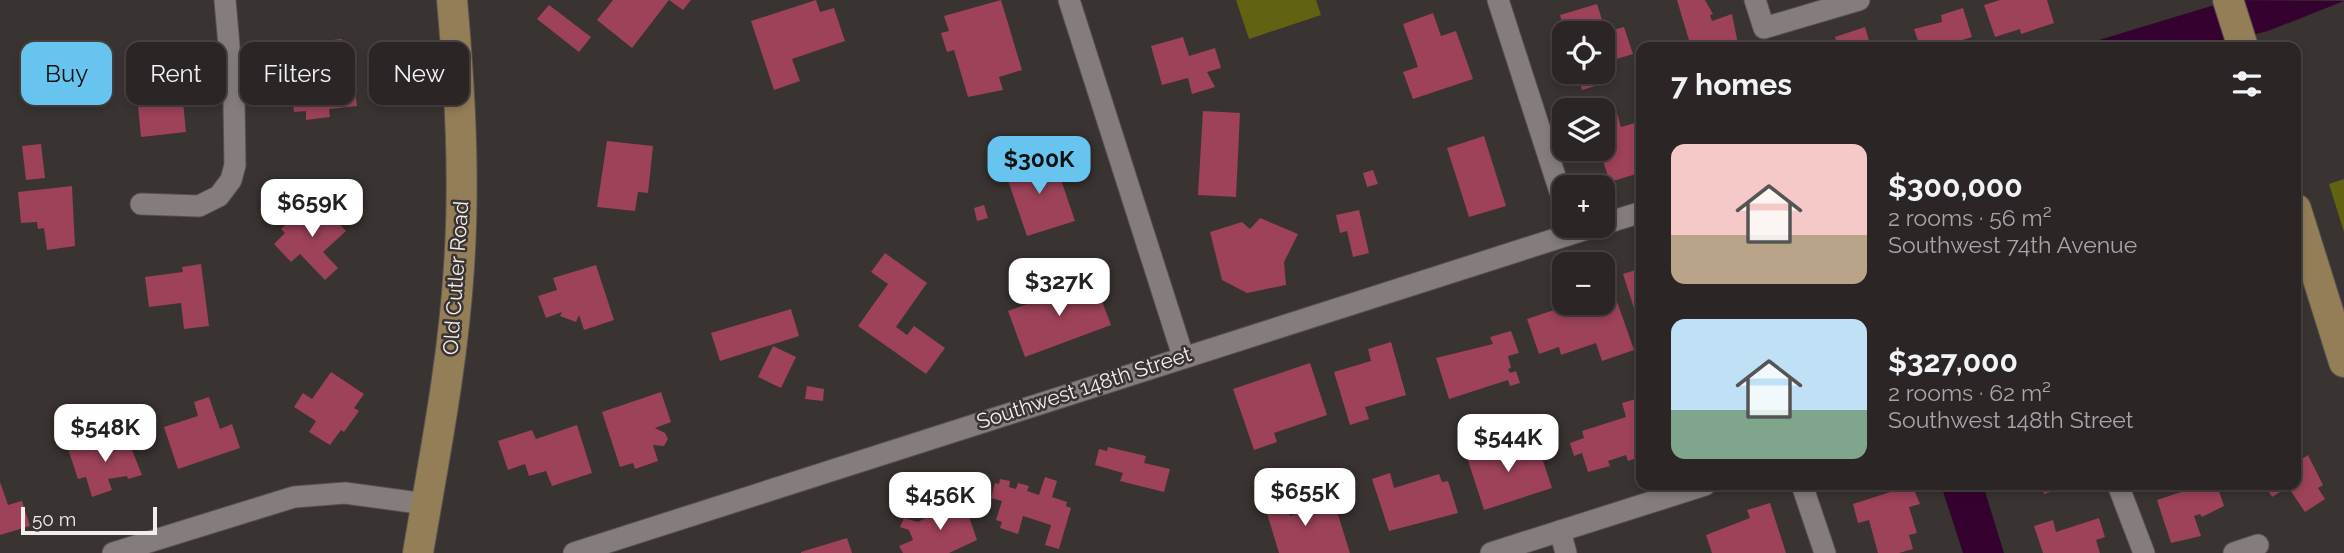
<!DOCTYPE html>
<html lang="en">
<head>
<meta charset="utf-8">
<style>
  :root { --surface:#2b2625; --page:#373232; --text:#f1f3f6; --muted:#a6a5a7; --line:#474342; --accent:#66c4ef }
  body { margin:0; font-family:Raleway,sans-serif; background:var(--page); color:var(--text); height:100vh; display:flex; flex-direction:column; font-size:26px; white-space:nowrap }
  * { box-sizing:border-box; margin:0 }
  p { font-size:23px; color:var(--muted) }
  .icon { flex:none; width:38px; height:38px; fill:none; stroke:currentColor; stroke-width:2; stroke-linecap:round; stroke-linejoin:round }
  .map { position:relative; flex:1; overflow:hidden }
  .drawer { position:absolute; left:1636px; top:42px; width:665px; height:448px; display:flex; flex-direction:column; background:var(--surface); border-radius:14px; box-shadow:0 4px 10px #0003,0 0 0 2px var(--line) }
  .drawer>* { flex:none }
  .top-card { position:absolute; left:21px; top:42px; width:665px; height:63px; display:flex; gap:14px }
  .buttons { position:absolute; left:1552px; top:21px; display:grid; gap:14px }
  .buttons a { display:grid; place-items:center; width:63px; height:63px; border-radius:14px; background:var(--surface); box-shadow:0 4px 10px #0003,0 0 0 2px var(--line); font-size:35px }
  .scale { position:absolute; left:21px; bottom:18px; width:136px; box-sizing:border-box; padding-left:7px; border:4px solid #f2eeec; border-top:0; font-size:19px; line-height:24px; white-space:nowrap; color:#f2eeec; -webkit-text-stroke:5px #393331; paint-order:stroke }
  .price { position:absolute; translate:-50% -60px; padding:0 16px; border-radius:14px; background:#fff; color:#222; font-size:23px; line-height:46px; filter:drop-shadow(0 2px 4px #0008) }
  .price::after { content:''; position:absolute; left:50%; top:42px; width:21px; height:16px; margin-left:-10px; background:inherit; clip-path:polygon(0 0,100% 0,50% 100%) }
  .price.on { background:var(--accent); color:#111 }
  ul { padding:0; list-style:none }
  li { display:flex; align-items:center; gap:21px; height:175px; padding:0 35px }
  li span { display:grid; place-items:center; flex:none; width:196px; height:140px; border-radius:14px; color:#555 }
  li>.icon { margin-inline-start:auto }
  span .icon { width:84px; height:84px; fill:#fffc; stroke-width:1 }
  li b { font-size:30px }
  h2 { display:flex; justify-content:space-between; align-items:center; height:84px; padding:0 35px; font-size:30px }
  .chip { padding:0 24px; border-radius:14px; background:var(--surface); box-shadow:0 4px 10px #0003,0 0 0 2px var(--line); font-size:24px; line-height:63px }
  .chip.on { background:var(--accent); color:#111 }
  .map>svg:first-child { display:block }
  .green { fill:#626312 }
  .water { fill:#350230 }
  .building { fill:#9d4259 }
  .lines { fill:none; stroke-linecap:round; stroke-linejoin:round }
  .street-casing { stroke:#575250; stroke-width:23 }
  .secondary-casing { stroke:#575250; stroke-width:32 }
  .street { stroke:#847d7b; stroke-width:21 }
  .secondary { stroke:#947e58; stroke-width:30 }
  .labels { text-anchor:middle; stroke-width:5; stroke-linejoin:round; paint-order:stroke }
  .street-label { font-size:21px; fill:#f2eeec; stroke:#393331 }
</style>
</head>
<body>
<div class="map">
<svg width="2344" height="553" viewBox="0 0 2344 553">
  <rect width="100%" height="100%" fill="#393331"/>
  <!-- green -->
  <g class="green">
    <path d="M1236 0H1316L1321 15 1249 39Z"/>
    <path d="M2344 179V232L2329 184Z"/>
  </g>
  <!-- water -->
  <g class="water">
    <path d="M2231 0 2344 1 2268 31 2225 42 2219 47H2076Z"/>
    <path d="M1941 485H1983L2004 553H1963Z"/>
  </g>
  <!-- building -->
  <g class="building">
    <path d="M613 0H691L683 10 669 0 632 48 597 20Z"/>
    <path d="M816 0 820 12 834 8 845 41 792 59 800 81 774 90 751 21Z"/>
    <path d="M1001 0 1022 70 999 77 1003 90 968 97 954 50 947 52 941 33 949 31 944 16Z"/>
    <path d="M1677 0H1705L1713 14 1710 15 1712 21 1732 14 1738 44 1727 47H1691Z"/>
    <path d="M2000 0H2047L2054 23 2021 34 2020 29 1995 37 1984 5Z"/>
    <path d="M1597 4 1606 32 1624 27 1633 54 1603 63V33H1565L1560 15Z"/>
    <path d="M549 5 591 37 579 52 537 19Z"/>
    <path d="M1963 8 1972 37 1949 44 1950 47H1920L1914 29 1942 22 1941 15Z"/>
    <path d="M1433 13 1441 36 1456 31 1473 79 1413 99 1403 72 1418 67 1403 24Z"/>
    <path d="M1865 27 1871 47H1838L1835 37Z"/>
    <path d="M1183 37 1189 56 1215 48 1221 68 1207 72 1215 87 1192 94 1188 78 1162 85 1151 46Z"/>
    <path d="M342 39 347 90 355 89 357 106 329 109 330 117 306 120V111L294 112 287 45Z"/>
    <path d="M179 61 186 132 141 137 134 65Z"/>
    <path d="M1577 72H1598L1602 84 1582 90Z"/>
    <path d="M1203 111 1240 113 1236 197 1198 195Z"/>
    <path d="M1617 113 1621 127 1642 121V166L1634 168 1636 174 1610 182 1599 149H1603V117Z"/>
    <path d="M1484 136 1506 206 1469 217 1447 148Z"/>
    <path d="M607 141 653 146 648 193 638 192 635 211 597 207Z"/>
    <path d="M41 144 45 178 26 180 22 146Z"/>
    <path d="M1028 158 1031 167 1054 159 1075 221 1027 236 1003 166Z"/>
    <path d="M1373 170 1378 184 1367 187 1363 173Z"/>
    <path d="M72 186 75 246 47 250 44 228 38 229 37 222 21 223 18 192Z"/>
    <path d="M318 201 346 231 323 252 338 268 325 280 300 254 291 262 274 244 285 233 281 229 299 213 302 216Z"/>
    <path d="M984 205 988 218 977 221 974 208Z"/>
    <path d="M1359 210 1369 253 1353 257 1347 231 1340 233 1336 215Z"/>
    <path d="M1260 218 1298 234 1284 262 1286 285 1247 293 1222 280 1210 232 1242 222 1250 229Z"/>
    <path d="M885 253 927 283 896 327 907 335 914 326 945 348 926 374 858 326 888 284 871 272Z"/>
    <path d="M201 264 209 326 184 329 181 303 149 307 145 277 183 272 182 267Z"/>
    <path d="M596 265 614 320 584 330 579 315 576 322 560 316 562 312 546 318 538 296 557 290 553 278Z"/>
    <path d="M1642 268V330H1641L1623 274Z"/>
    <path d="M1094 280 1111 325 1025 357 1008 311Z"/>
    <path d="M1613 290 1634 350 1602 361 1596 343 1561 355 1559 347 1539 354 1527 319 1575 303H1603V293Z"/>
    <path d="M791 309 799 336 720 361 711 333Z"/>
    <path d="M1511 331 1519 353 1508 356 1511 368 1508 369 1510 373 1516 371 1520 383 1510 386 1508 380 1449 399 1436 358 1493 344 1490 337Z"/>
    <path d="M1391 342 1406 395 1365 407 1369 419 1350 425 1334 372 1371 361 1368 349Z"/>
    <path d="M773 346 796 357 781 388 758 377Z"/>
    <path d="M1310 363 1327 415 1274 433 1277 442 1254 450 1233 389Z"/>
    <path d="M331 372 364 394 354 408 359 411 344 432 341 430 330 445 309 432 316 421 294 407 303 393 312 399Z"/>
    <path d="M807 386 824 389 823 401 805 399Z"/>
    <path d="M661 392 671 422 655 428 665 433 668 439 664 446 653 445 658 461 635 469 633 463 620 467 602 412Z"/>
    <path d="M209 397 220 429 232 424 240 448 178 469 164 427 198 416 194 402Z"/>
    <path d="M1639 398 1642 450 1637 451 1639 457 1628 461 1626 455 1608 461 1610 466 1588 472 1582 453 1574 456 1570 443 1584 438 1582 431 1626 417 1622 403Z"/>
    <path d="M577 425 592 473 552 486 546 471 529 476 525 464 508 470 498 441 532 430 536 439Z"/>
    <path d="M126 435 142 475 128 479 127 476 108 479 112 490 92 497 86 477 78 479 68 449 82 444 83 449Z"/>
    <path d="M1536 440 1552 488 1484 510 1465 451 1484 445 1487 456Z"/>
    <path d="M1108 447 1146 456 1144 463 1170 469 1164 492 1120 481 1123 473 1095 465 1099 449 1107 451Z"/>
    <path d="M2296 454 2300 460 2308 455 2323 485 2318 488 2325 499 2305 512 2288 487 2272 497 2265 485H2296Z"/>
    <path d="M1390 473 1394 488 1439 474 1442 482 1448 481 1458 513 1389 531 1372 479Z"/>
    <path d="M1045 477 1057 481 1052 497 1067 502 1066 506 1071 508 1059 549 1045 545 1051 525 1023 516 1018 534 1000 528 1002 522 996 520 1002 501 991 498 995 483 999 484 1000 479 1010 481 1009 487 1016 489 1018 483 1029 486 1027 491 1039 495Z"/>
    <path d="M0 482 8 505 22 501 30 526 0 535Z"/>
    <path d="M1912 485 1920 504 1909 507 1917 533 1909 535 1913 549 1899 553H1878L1869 520 1858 523 1853 504Z"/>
    <path d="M2041 485H2073L2044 494Z"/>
    <path d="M2202 485H2217L2224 506 2202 517 2200 514 2194 516 2201 536 2171 543 2157 500Z"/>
    <path d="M1282 491 1290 516 1334 502 1350 553H1279L1262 497Z"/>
    <path d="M964 502 977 540 949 553H903L899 546 913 540 909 530 900 527 904 518 918 522 950 505 951 509Z"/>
    <path d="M1770 503 1786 553H1712L1706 535 1750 518 1747 510Z"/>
    <path d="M2099 518 2105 537 2096 540 2100 553H2043L2034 526 2053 520 2056 532Z"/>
    <path d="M847 538 852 553H801V552Z"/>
  </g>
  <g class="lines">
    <!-- street casing -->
    <g class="street-casing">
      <g id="street">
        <path d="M1069 0 1183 356"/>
        <path d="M1498 0 1564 204"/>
        <path d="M1755 0 1764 28 1859 0"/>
        <path d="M141 204 199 206 219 196 231 180 235 165 234 103 225 0"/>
        <path d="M1603 224 1642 212"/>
        <path d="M1802 485 1825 553"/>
        <path d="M2118 485 2144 553"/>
        <path d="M1560 531 1566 553"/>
        <path d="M113 553 294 497 345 493 426 504"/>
        <path d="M574 553 1596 226"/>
        <path d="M1491 553 1705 485"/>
        <path d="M2234 553 2258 545"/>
      </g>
    </g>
    <!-- secondary casing -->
    <g class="secondary-casing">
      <g id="secondary">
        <path d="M2228 0 2243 47"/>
        <path d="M2296 209 2344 362"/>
        <path d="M418 553C434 458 453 364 459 267 465 178 460 89 452 0"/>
      </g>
    </g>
    <!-- street -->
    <use href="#street" class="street"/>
    <!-- secondary -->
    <use href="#secondary" class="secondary"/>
  </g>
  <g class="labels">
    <!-- street labels -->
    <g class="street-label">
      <text transform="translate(456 278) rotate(-86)" y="7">Old Cutler Road</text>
      <text transform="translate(1084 388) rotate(-18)" y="7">Southwest 148th Street</text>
    </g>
  </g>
</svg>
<div class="buttons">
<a><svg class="icon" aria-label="locate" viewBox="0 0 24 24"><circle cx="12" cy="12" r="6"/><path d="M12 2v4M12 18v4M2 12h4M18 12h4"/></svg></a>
<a><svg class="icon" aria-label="layers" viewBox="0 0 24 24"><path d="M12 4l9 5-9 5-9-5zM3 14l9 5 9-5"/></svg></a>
<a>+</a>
<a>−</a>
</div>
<div class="scale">50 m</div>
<b class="price on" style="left:1039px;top:196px">$300K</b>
<b class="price" style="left:312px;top:239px">$659K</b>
<b class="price" style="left:1059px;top:318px">$327K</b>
<b class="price" style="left:105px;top:464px">$548K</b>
<b class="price" style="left:1508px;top:474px">$544K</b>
<b class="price" style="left:1305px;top:528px">$655K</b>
<b class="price" style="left:940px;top:532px">$456K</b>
<div class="top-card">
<a class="chip on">Buy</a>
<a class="chip">Rent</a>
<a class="chip">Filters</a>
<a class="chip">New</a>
</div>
<section class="drawer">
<h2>7 homes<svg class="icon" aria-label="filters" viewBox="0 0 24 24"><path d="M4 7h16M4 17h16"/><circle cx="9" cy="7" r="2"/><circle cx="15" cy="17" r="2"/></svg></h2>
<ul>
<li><span style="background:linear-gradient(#f6c9c9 65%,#b9a48a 0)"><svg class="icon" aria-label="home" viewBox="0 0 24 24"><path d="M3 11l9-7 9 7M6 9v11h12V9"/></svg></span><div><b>$300,000</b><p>2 rooms · 56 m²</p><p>Southwest 74th Avenue</p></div></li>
<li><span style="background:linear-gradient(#bfe0f5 65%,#7fa58c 0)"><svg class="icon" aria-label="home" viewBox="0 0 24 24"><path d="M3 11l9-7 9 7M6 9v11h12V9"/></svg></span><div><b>$327,000</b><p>2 rooms · 62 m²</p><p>Southwest 148th Street</p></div></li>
</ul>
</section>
</div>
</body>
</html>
